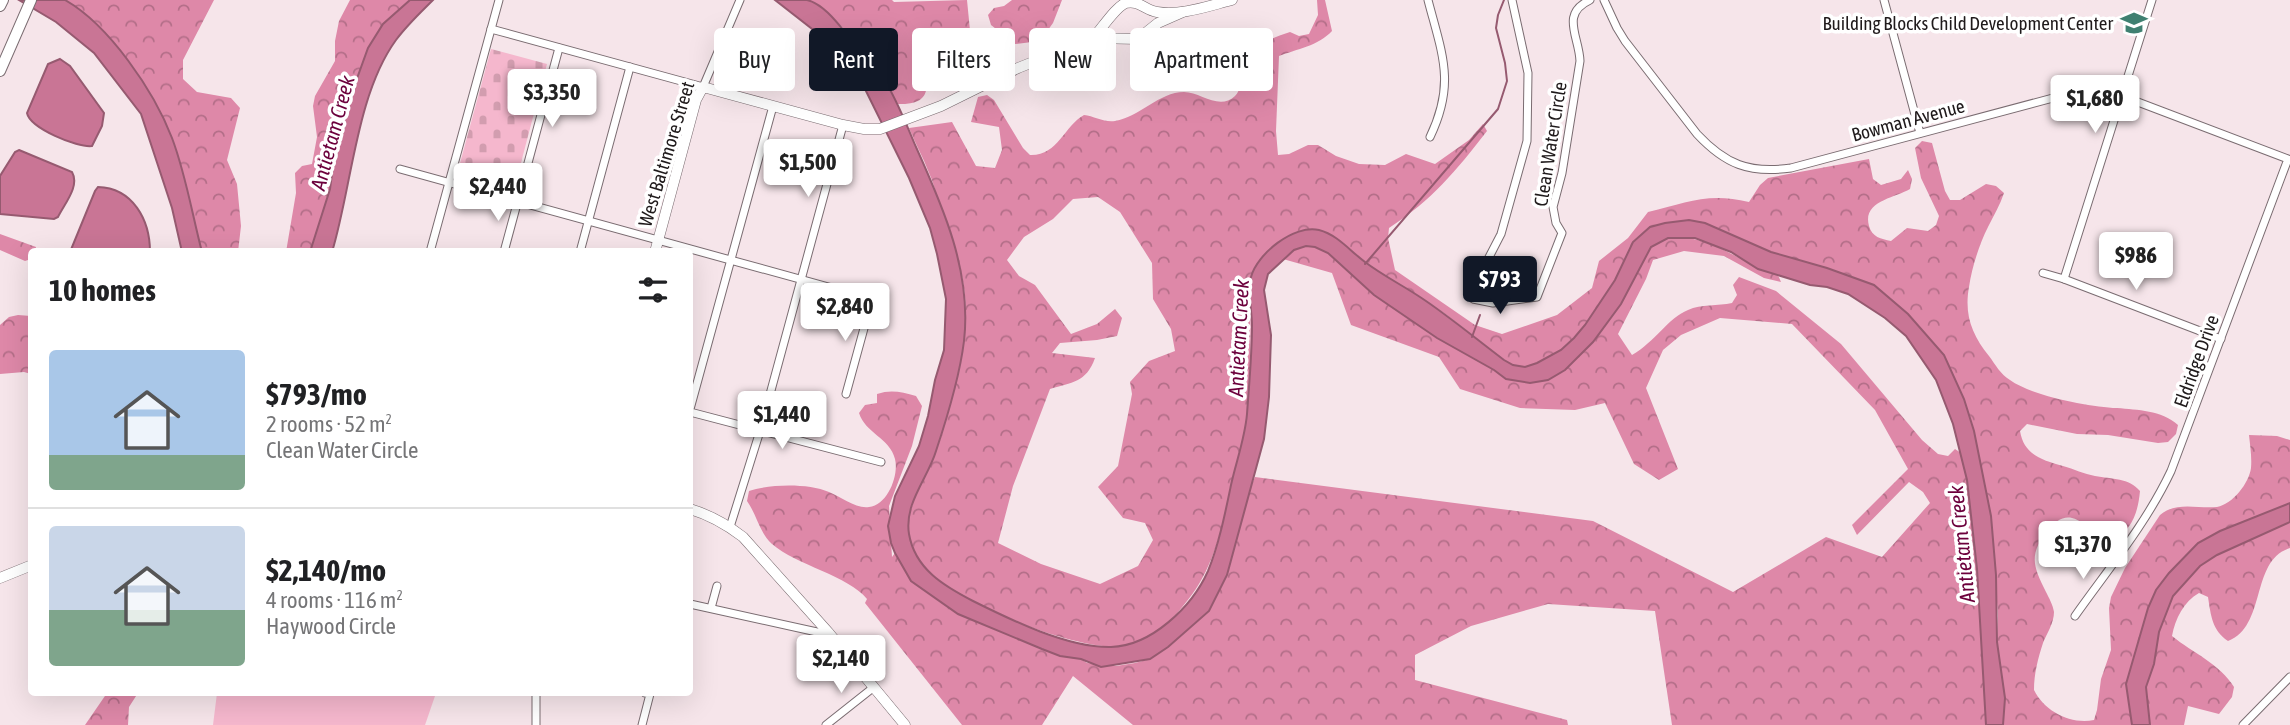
<!DOCTYPE html>
<html lang="en">
<head>
<meta charset="utf-8">
<style>
  :root { --surface:#fff; --page:#f6f6f6; --text:#202124; --muted:#757577; --line:#e0e0e0; --accent:#111827 }
  body { margin:0; font-family:"Asap Condensed",sans-serif; background:var(--page); color:var(--text); height:100vh; display:flex; flex-direction:column; font-size:26px; white-space:nowrap }
  * { box-sizing:border-box; margin:0 }
  p { font-size:23px; color:var(--muted) }
  .icon { flex:none; width:38px; height:38px; fill:none; stroke:currentColor; stroke-width:2; stroke-linecap:round; stroke-linejoin:round }
  .map { position:relative; flex:1; overflow:hidden }
  .drawer { position:absolute; left:28px; top:248px; width:665px; height:448px; display:flex; flex-direction:column; background:var(--surface); border-radius:7px; box-shadow:0 7px 28px #0002 }
  .drawer>* { flex:none }
  .guide { position:absolute; left:714px; top:28px; width:665px; height:63px; display:flex; gap:14px }
  .price { position:absolute; translate:-50% -60px; padding:0 16px; border-radius:7px; background:#fff; color:#222; font-size:23px; line-height:46px; filter:drop-shadow(0 2px 4px #0008) }
  .price::after { content:''; position:absolute; left:50%; top:42px; width:21px; height:16px; margin-left:-10px; background:inherit; clip-path:polygon(0 0,100% 0,50% 100%) }
  .price.on { background:var(--accent); color:#fff }
  ul { padding:0; list-style:none }
  li { display:flex; align-items:center; gap:21px; height:175px; padding:0 21px }
  li+li { border-top:2px solid var(--line) }
  li span { display:grid; place-items:center; flex:none; width:196px; height:140px; border-radius:7px; color:#555 }
  li>.icon { margin-inline-start:auto }
  span .icon { width:84px; height:84px; fill:#fffc; stroke-width:1 }
  li b { font-size:30px }
  h2 { display:flex; justify-content:space-between; align-items:center; height:84px; padding:0 21px; font-size:30px }
  .tag { padding:0 24px; border-radius:7px; background:var(--surface); box-shadow:0 7px 28px #0002; font-size:24px; line-height:63px }
  .tag.on { background:var(--accent); color:#fff }
  .map>svg:first-child { display:block }
  .forest { fill:url(#forest-crowns); fill-rule:evenodd }
  .cemetery { fill:url(#cemetery-stones) }
  .park { fill:#f5b7cd }
  .water { fill:#c97595; stroke:#965a70; stroke-width:2 }
  .lines { fill:none; stroke-linecap:round; stroke-linejoin:round }
  .stream { stroke:#965a70; stroke-width:2 }
  .minor-casing { stroke:#7a6c71; stroke-width:9 }
  .major-casing { stroke:#7a6c71; stroke-width:11 }
  .highway-casing { stroke:#7a6c71; stroke-width:12 }
  .minor { stroke:#fff; stroke-width:7 }
  .major { stroke:#fff; stroke-width:10 }
  .highway { stroke:#fff; stroke-width:10 }
  .labels { text-anchor:middle; stroke-width:7; stroke-linejoin:round; paint-order:stroke }
  .poi-label { font-size:19px; fill:#1f1a1b; stroke:#fff; text-anchor:end }
  .street-label { font-size:19px; fill:#1f1a1b; stroke:#fff }
  .water-label { font-size:21px; font-style:italic; fill:#6c003c; stroke:#fff }
</style>
</head>
<body>
<div class="map">
<svg width="2290" height="725" viewBox="0 0 2290 725">
  <defs>
    <pattern id="forest-crowns" width="20" height="18" patternUnits="userSpaceOnUse" patternTransform="scale(1.75)"><rect width="20" height="18" fill="#de88a8"/><path d="M2 6a3 3 0 1 1 6 0M12 15a3 3 0 1 1 6 0" fill="none" stroke="#b36e88"/></pattern>
    <pattern id="cemetery-stones" width="16" height="16" patternUnits="userSpaceOnUse" patternTransform="scale(1.75)"><rect width="16" height="16" fill="#f5b7cd"/><path d="M2 7V4a2 2 0 0 1 4 0v3zM10 15v-3a2 2 0 0 1 4 0v3z" fill="#d29daf"/></pattern>
  </defs>
  <rect width="100%" height="100%" fill="#f6e5ea"/>
  <!-- forest -->
  <g class="forest">
    <path d="M65 0H214L183 60V79L197 92 231 98 240 108 227 160 237 184 241 226 238 252H202C192 214 186 175 172 138 154 91 109 25 65 0Z"/>
    <path d="M350 0H410L383 24 368 48 337 134 330 189 310 252H286L296 193 295 173 302 166 312 164 317 137 313 106 315 96 335 61V41L339 21Z"/>
    <path d="M809 0H892L894 2 967 0 973 61 968 70 958 71C947 57 948 49 940 35L921 34 912 40C920 64 947 106 898 104 878 68 845 22 809 0Z"/>
    <path d="M1012 0H1062L1053 23 1040 41 1015 44 991 25 988 15 994 8 1004 6Z"/>
    <path d="M1317 0H1325L1332 31C1318 46 1297 49 1279 56L1276 131 1278 155 1289 154 1308 145H1318L1336 156 1359 164 1385 165 1406 154 1435 164 1469 140 1483 124 1487 131C1455 172 1433 199 1389 228L1388 238 1395 270 1475 325 1502 334 1557 315 1592 288 1599 261 1628 238 1648 212C1687 203 1707 192 1749 202L1760 185 1768 178 1869 159 1873 179 1881 185 1901 179 1908 170 1912 179 1910 189C1895 198 1862 201 1869 226 1872 237 1881 239 1891 241L1907 228 1928 231 1936 225 1939 216 1921 178 1915 148 1922 141 1932 143 1945 191 1950 200H1960L1986 184 1996 186 2004 193C2000 205 1994 215 1988 227 1979 245 1972 267 1969 287 1964 315 1972 335 1989 356 1995 364 2001 375 2010 380 2032 396 2090 407 2117 408 2138 410 2161 410 2178 425L2176 434 2168 442 2158 443 2108 435 2077 434 2027 424 2020 431C2024 455 2042 460 2063 466 2074 469 2084 474 2095 476 2112 479 2129 478 2140 491 2138 513 2132 529 2113 542 2095 537 2087 522 2072 518 2062 516 2055 522 2049 529 2028 554 2033 566 2046 592 2049 598 2053 605 2054 612 2054 623 2047 633 2043 643 2038 658 2034 674 2034 690 2044 711 2071 725 2094 720L2097 710 2101 679 2111 650 2109 608 2111 597 2125 568 2160 515C2177 501 2197 509 2217 507 2233 504 2249 483 2251 468 2252 457 2250 445 2249 435L2277 436 2290 440V503L2220 531 2198 543 2148 608 2141 633 2131 706 2132 725H2003L2005 698 1997 642 1998 616 1991 516 1974 431 1964 399 1944 355 1908 314 1874 285 1827 268 1771 252 1705 223 1689 220 1665 223 1650 227 1625 258 1615 280 1585 325 1574 338 1561 350 1537 363 1525 367 1513 365 1504 360 1444 313 1365 263 1350 249 1318 229 1250 278C1250 325 1253 374 1246 421 1243 444 1235 468 1230 491 1221 533 1212 573 1183 606 1168 625 1150 641 1125 646 1083 654 945 600 920 564 915 556 910 542 909 533 905 504 931 468 940 440 951 402 967 349 966 311 965 271 951 235 938 199 935 190 933 181 929 173 923 157 915 143 909 128L952 122 976 166 995 168 1002 150 999 127 971 122 978 97 987 95 994 100 1023 148 1030 155C1058 156 1064 126 1084 115 1094 116 1105 123 1115 121 1140 117 1159 92 1184 92 1201 92 1219 111 1235 96 1241 90 1240 82 1241 76 1246 49 1267 39 1290 32L1299 36 1309 34 1318 15ZM1098 197 1120 212 1152 263 1153 299 1171 329 1175 351 1149 361 1130 382 1132 394 1118 466 1098 487 1123 518 1145 523 1153 540 1138 566 1100 584 1041 564 998 543 1013 486 1050 389C1072 382 1086 383 1095 358L1052 353 1060 343 1097 340 1117 336 1122 318 1115 309 1097 324 1071 334 1035 285 1019 276 1007 260 1024 237 1053 219 1073 199Z"/>
    <path d="M0 234 36 247 35 252H32L31 259 25 261 0 250Z"/>
    <path d="M1681 237C1718 240 1744 265 1778 275L1781 282 1764 278 1724 256 1684 251 1653 260 1646 279 1618 334 1632 355C1655 342 1668 318 1688 310 1701 304 1718 306 1732 303L1737 295 1733 285 1739 277 1776 291 1841 344 1922 440 1938 454 1948 456 1955 449 1961 453 1967 480 1977 569 1986 725H1672L1655 611 1548 604 1471 626 1415 655V680L1567 720 1568 725H1133L1073 676 1042 725H962L865 603 867 599C849 576 796 565 772 544 759 532 757 515 747 501L749 491C770 484 808 483 829 492 841 497 856 509 869 507 888 505 899 475 895 459 890 438 865 433 859 413L865 405 877 403V394C891 389 902 392 916 396L922 406 912 446 889 506 892 557 895 553 911 581 958 614 1060 656 1081 659 1087 663 1116 666 1135 663 1150 659 1227 575 1248 493 1255 477 1593 521 1733 592 1826 537 1882 557 1930 503 1923 492 1909 482 1857 535 1852 525 1908 469 1875 410 1792 324 1720 318 1681 335 1663 350 1646 388 1678 469 1659 480 1634 464 1605 403 1575 410 1520 408 1460 389 1439 357 1351 325 1332 273 1283 259 1294 250 1306 246 1315 247 1328 253 1374 295 1437 338 1494 370 1506 379 1565 370 1593 342 1621 304 1651 247 1668 238Z"/>
    <path d="M18 315 31 316V374L24 372 0 374V325L9 317Z"/>
    <path d="M2290 522V548C2250 560 2267 626 2228 641 2212 630 2211 616 2208 597L2199 593C2184 601 2175 619 2172 636 2193 653 2220 664 2234 687L2232 697 2219 714 2188 706 2184 725H2150L2146 687 2154 664 2159 632 2173 596 2200 566 2217 555Z"/>
    <path d="M107 693H138L129 707 128 725H85Z"/>
  </g>
  <!-- cemetery -->
  <path class="cemetery" d="M491 49 547 64 513 193 456 178Z"/>
  <!-- park -->
  <path class="park" d="M217 693H436L425 725H213Z"/>
  <!-- water -->
  <g class="water">
    <path d="M19 0H65C109 25 154 91 172 138 186 175 192 214 202 252H182L172 208 141 114 94 53 56 22Z"/>
    <path d="M410 0H433C420 13 407 25 396 40 356 95 352 186 332 252H310L330 189 337 134 368 48 383 24Z"/>
    <path d="M775 0C785 0 798 0 807 0 824 4 839 25 849 37 861 51 876 65 885 81 898 102 906 124 916 147 943 207 972 272 964 341 960 374 947 418 936 451 928 478 904 503 909 534 915 569 944 586 973 601 1011 620 1068 648 1111 647 1151 646 1192 607 1208 571 1219 544 1225 514 1231 485 1236 462 1245 438 1247 414 1249 385 1252 355 1252 325 1252 310 1247 292 1251 277 1257 254 1294 224 1319 230 1338 235 1350 251 1365 262 1382 275 1402 285 1420 297 1449 316 1476 339 1504 360L1513 365 1525 367 1537 363 1561 350 1574 338 1585 325 1615 280 1633 242 1650 227 1665 223 1689 220 1705 223 1771 252 1827 268 1874 285 1908 314 1944 355 1964 399 1974 431 1991 516 1996 575 1997 642 2005 698 2003 725H1986L1977 569 1967 480 1953 424 1936 380 1906 336 1885 318 1848 294 1827 287 1810 285 1758 269 1731 252 1695 238H1668L1651 247 1621 304 1593 342 1565 370 1548 380 1530 383 1506 379 1494 370 1437 338 1374 295 1328 253 1315 247 1306 246 1294 250 1268 274 1264 290 1271 335 1269 397 1264 439 1227 575 1209 611 1168 647 1150 659 1101 667 1081 659 1060 656 1042 649 958 614 911 581 895 553 891 543 888 526 895 496 919 446 928 416 935 380 944 350 946 299 937 254 930 228 909 178 864 87 830 43Z"/>
    <path d="M60 59 70 66 104 113 102 126 92 146C77 148 30 128 27 113L48 64Z"/>
    <path d="M19 150 72 172C80 186 65 203 58 217L54 219 0 214V176L15 152Z"/>
    <path d="M98 187C133 188 150 220 150 252H70L95 191Z"/>
    <path d="M2290 503V522L2217 555 2200 566 2173 596 2159 632 2154 664 2146 687 2150 725H2132L2126 684 2148 608 2156 590 2169 573 2198 543 2220 531Z"/>
  </g>
  <g class="lines">
    <!-- stream -->
    <g class="stream">
      <path d="M1365 264 1498 109 1507 81 1505 63 1496 28 1498 15 1504 0"/>
      <path d="M1486 292 1488 283"/>
      <path d="M1472 337 1480 315"/>
    </g>
    <!-- minor casing -->
    <g class="minor-casing">
      <g id="minor">
        <path d="M1428 0C1442 54 1456 83 1430 137"/>
        <path d="M1512 0 1528 73 1527 141 1501 234 1471 292 1473 299 1493 303 1537 297 1562 233 1556 223 1553 207 1562 173 1580 61C1579 36 1560 14 1590 0"/>
        <path d="M1604 0 1617 28 1625 41 1697 134C1725 164 1749 174 1791 168L2079 91 2093 89 2122 96 2288 159 2171 471C2146 524 2109 568 2075 616"/>
        <path d="M1884 0 1920 133"/>
        <path d="M491 29 703 87 740 0"/>
        <path d="M400 169 872 299 846 394"/>
        <path d="M430 252 499 0"/>
        <path d="M504 252 559 48"/>
        <path d="M580 252 630 67"/>
        <path d="M2043 273 2064 279 2221 339"/>
        <path d="M2064 279 2152 0"/>
        <path d="M690 409 773 106"/>
        <path d="M690 412 881 462"/>
        <path d="M730 527 760 431 843 125"/>
        <path d="M690 604 817 632H828"/>
        <path d="M711 608 717 586"/>
        <path d="M536 725V693"/>
        <path d="M642 725 650 694 645 693"/>
        <path d="M826 725 874 687"/>
        <path d="M2243 725 2290 677"/>
      </g>
    </g>
    <!-- major casing -->
    <g class="major-casing">
      <g id="major">
        <path d="M1093 38C1101 30 1116 6 1126 3 1139 0 1145 10 1157 12 1181 16 1208 6 1232 0"/>
        <path d="M655 252 696 100 703 87 843 125 864 129H880L941 106 1018 68 1093 38 1138 39 1158 23 1183 12"/>
        <path d="M690 509C710 515 726 524 743 537L828 632 905 725"/>
        <path d="M0 578 32 565"/>
      </g>
    </g>
    <!-- highway casing -->
    <g class="highway-casing">
      <g id="highway">
        <path d="M0 6 3 0"/>
        <path d="M0 71 31 0"/>
      </g>
    </g>
    <!-- minor -->
    <use href="#minor" class="minor"/>
    <!-- major -->
    <use href="#major" class="major"/>
    <!-- highway -->
    <use href="#highway" class="highway"/>
  </g>
  <!-- icons -->
  <defs>
    <g id="school-bare" transform="scale(2.1)"><path d="M0-5L7-2L0 1L-7-2ZM-4 1L0 2.5L4 1V4Q0 6-4 4Z" fill="#3f8071" stroke="#fff" stroke-width="2.5" paint-order="stroke"/></g>
  </defs>
  <g fill-rule="evenodd">
    <use href="#school-bare" x="2134" y="23"/>
  </g>
  <g class="labels">
    <!-- poi labels -->
    <g class="poi-label">
      <text x="2113" y="30">Building Blocks Child Development Center</text>
    </g>
    <!-- street labels -->
    <g class="street-label">
      <text transform="translate(1908 120) rotate(-15)" y="7">Bowman Avenue</text>
      <text transform="translate(1550 144) rotate(-81)" y="7">Clean Water Circle</text>
      <text transform="translate(666 154) rotate(-73)" y="7">West Baltimore Street</text>
      <text transform="translate(2196 361) rotate(-70)" y="7">Eldridge Drive</text>
    </g>
    <!-- water labels -->
    <g class="water-label">
      <text transform="translate(333 133) rotate(-75)" y="7">Antietam Creek</text>
      <text transform="translate(1239 338) rotate(-87)" y="7">Antietam Creek</text>
      <text transform="translate(1962 544) rotate(-96)" y="7">Antietam Creek</text>
    </g>
  </g>
</svg>
<b class="price" style="left:552px;top:129px">$3,350</b>
<b class="price" style="left:2095px;top:135px">$1,680</b>
<b class="price" style="left:808px;top:199px">$1,500</b>
<b class="price" style="left:498px;top:223px">$2,440</b>
<b class="price" style="left:2136px;top:292px">$986</b>
<b class="price on" style="left:1500px;top:316px">$793</b>
<b class="price" style="left:845px;top:343px">$2,840</b>
<b class="price" style="left:782px;top:451px">$1,440</b>
<b class="price" style="left:2083px;top:581px">$1,370</b>
<b class="price" style="left:841px;top:695px">$2,140</b>
<div class="guide">
<a class="tag">Buy</a>
<a class="tag on">Rent</a>
<a class="tag">Filters</a>
<a class="tag">New</a>
<a class="tag">Apartment</a>
</div>
<section class="drawer">
<h2>10 homes<svg class="icon" aria-label="filters" viewBox="0 0 24 24"><path d="M4 7h16M4 17h16"/><circle cx="9" cy="7" r="2"/><circle cx="15" cy="17" r="2"/></svg></h2>
<ul>
<li><span style="background:linear-gradient(#a9c7e8 75%,#7fa58c 0)"><svg class="icon" aria-label="home" viewBox="0 0 24 24"><path d="M3 11l9-7 9 7M6 9v11h12V9"/></svg></span><div><b>$793/mo</b><p>2 rooms · 52 m²</p><p>Clean Water Circle</p></div></li>
<li><span style="background:linear-gradient(#c9d6e8 60%,#7fa58c 0)"><svg class="icon" aria-label="home" viewBox="0 0 24 24"><path d="M3 11l9-7 9 7M6 9v11h12V9"/></svg></span><div><b>$2,140/mo</b><p>4 rooms · 116 m²</p><p>Haywood Circle</p></div></li>
</ul>
</section>
</div>
</body>
</html>
